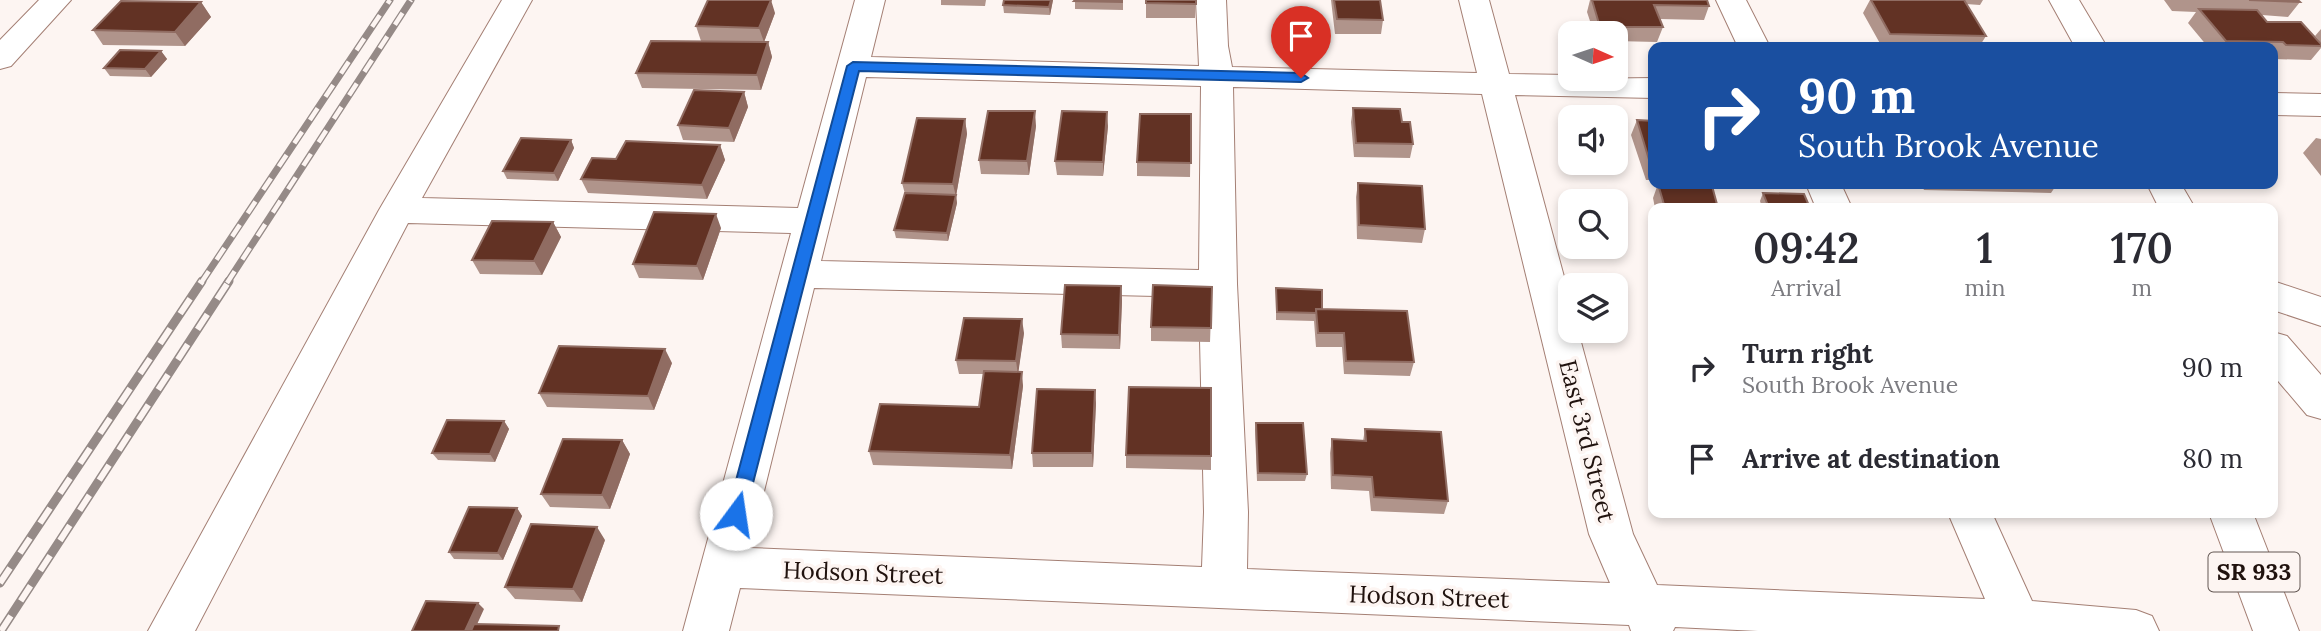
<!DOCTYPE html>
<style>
:root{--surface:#fff;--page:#f7f7f7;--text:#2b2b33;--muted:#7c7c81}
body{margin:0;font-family:Lora,serif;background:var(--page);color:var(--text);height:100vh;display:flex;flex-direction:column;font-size:26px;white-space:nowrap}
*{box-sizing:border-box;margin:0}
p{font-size:23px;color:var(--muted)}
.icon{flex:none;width:38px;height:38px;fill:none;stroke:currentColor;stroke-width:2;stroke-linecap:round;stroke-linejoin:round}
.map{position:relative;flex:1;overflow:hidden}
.side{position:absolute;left:1648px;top:203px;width:630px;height:315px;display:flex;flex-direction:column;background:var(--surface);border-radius:14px;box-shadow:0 4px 10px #0003}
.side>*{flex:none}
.banner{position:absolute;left:1648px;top:42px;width:630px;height:147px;border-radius:14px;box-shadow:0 4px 10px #0003;background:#1a4fa0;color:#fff;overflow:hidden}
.needle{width:46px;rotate:93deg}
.controls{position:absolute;left:1558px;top:21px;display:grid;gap:14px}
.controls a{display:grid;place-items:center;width:70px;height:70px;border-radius:14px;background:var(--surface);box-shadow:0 4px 10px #0003;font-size:35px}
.pin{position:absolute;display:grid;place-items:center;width:60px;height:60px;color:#fff;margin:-72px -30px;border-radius:50% 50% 50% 0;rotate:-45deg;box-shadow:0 0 7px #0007}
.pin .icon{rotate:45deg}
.me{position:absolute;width:77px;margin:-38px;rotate:14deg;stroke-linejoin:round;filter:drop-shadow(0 0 5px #0008)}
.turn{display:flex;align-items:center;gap:24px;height:147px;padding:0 35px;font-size:32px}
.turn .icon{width:91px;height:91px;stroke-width:2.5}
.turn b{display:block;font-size:49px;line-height:60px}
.eta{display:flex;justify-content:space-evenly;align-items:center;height:119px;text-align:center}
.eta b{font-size:42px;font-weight:600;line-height:49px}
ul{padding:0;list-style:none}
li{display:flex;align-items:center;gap:21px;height:91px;padding:0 35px}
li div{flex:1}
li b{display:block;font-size:26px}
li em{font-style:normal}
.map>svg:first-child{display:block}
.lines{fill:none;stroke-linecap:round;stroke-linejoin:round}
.minor-casing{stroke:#a47f74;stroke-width:2}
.major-casing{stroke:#a47f74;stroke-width:2}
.minor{fill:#fff;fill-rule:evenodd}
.major{fill:#fff;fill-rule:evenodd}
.rail-far1-casing{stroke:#958a87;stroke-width:7}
.rail-casing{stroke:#958a87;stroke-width:9}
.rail-far1{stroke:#fdf5f2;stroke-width:4.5;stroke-dasharray:14;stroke-linecap:butt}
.rail{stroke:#fdf5f2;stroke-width:6;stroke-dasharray:18;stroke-linecap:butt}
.wall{fill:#b0948b}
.shaded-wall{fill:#906c62}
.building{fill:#623224;stroke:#906c62;stroke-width:2}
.route{fill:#1a73e8;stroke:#114b97;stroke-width:2}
.labels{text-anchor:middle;stroke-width:7;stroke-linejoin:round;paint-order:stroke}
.shield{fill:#fdf5f2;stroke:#625652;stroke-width:2}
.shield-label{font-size:23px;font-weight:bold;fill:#20120e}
.street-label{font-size:24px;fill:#20120e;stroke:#fdf5f2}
</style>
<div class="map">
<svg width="2321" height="631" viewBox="0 0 2321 631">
<rect width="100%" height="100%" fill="#fdf5f2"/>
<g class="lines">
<defs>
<path id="minor" d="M 39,0 L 71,0 L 11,66 L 0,69 L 0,40 Z
M 502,0 L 532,0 L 422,198 L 798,208 L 855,0 L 885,0 L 871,57 L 1199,66 L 1196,0 L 1226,0 L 1228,46 L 1232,67 L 1477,73 L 1459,0 L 1489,0 L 1509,74 L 1570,75 L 1570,79 L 1654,78 L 1654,98 L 1515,95 L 1570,299 L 1570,331 L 1578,331 L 1633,534 L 1657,585 L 1985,599 L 1948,513 L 1992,513 L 2032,601 L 2136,610 L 2152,616 L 2159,631 L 1758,631 L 1675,627 L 1673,631 L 1631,631 L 1629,625 L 740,588 L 729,631 L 683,631 L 791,233 L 408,223 L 195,631 L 148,631 L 379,210 ZM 866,77 L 1201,86 L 1199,270 L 821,261 ZM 1233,87 L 1482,94 L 1589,534 L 1610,583 L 1247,569 L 1248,512 L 1237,284 ZM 814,288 L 1199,297 L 1204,512 L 1202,567 L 750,548 Z
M 1716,0 L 1746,0 L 1770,47 L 1738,47 Z
M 2273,93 L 2321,94 L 2321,116 L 2273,115 Z
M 1806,184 L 1841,184 L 1852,208 L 1816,208 Z
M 2273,281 L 2321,297 L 2321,326 L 2273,310 Z"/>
<path id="major" d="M 2049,0 L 2079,0 L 2107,47 L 2075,47 Z
M 2147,184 L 2181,184 L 2195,208 L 2159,208 Z
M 2273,332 L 2287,336 L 2321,375 L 2321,419 L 2307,415 L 2273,375 Z
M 2209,513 L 2253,513 L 2299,631 L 2253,631 Z"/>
</defs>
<use href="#minor" class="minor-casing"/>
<use href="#major" class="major-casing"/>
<use href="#minor" class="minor"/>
<use href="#major" class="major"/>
<defs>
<path id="rail-far1" d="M 201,283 L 390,0
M 227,283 L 411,0"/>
<path id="rail" d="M 0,583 L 202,281
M 1,631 L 229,281"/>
</defs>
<use href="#rail-far1" class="rail-far1-casing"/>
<use href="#rail" class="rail-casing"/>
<use href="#rail-far1" class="rail-far1"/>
<use href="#rail" class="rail"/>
</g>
<path class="wall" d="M 941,0 L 986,0 L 985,6 L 941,5 Z
M 1053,0 L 1050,15 L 1004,13 L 1003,5 Z
M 1075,0 L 1123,0 L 1123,10 L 1075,9 Z
M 1146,0 L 1196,0 L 1195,18 L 1146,18 Z
M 1331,0 L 1380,0 L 1383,20 L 1381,34 L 1335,34 Z
M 1590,0 L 1707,0 L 1709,6 L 1704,20 L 1660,19 L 1663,27 L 1657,42 L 1615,41 L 1615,33 L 1594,33 L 1587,12 Z
M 1870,0 L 1983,0 L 1980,5 L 1966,4 L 1986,36 L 1979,47 L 1882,47 L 1863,13 Z
M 2164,0 L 2298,0 L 2300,2 L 2288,17 L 2262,15 L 2267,22 L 2321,44 L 2321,48 L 2311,60 L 2274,59 L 2273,58 L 2273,47 L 2208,47 L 2188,23 L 2196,12 L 2172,11 Z
M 201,2 L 211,17 L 185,46 L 103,45 L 93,30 Z
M 775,13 L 764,42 L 701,41 L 696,26 Z
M 2321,29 L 2321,43 L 2315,36 Z
M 768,42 L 772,57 L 761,90 L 642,88 L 636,73 Z
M 161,51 L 167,59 L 151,77 L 110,76 L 104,68 Z
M 744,92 L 748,107 L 734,142 L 683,140 L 678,125 Z
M 1353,108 L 1402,122 L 1413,144 L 1410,158 L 1354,157 L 1351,122 Z
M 1191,114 L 1190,177 L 1137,176 L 1137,162 Z
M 965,119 L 967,134 L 956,196 L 957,203 L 948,241 L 896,238 L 894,230 L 905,194 L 902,183 Z
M 1637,120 L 1654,121 L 1654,180 L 1646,180 L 1631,135 Z
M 1036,126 L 1029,175 L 981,174 L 979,160 Z
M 1108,126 L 1103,176 L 1057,175 L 1055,161 Z
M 2316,138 L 2321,139 L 2321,176 L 2303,153 Z
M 571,140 L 574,148 L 558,181 L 507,179 L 503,171 Z
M 720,145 L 725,160 L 707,199 L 588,193 L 581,179 L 616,159 Z
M 1358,183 L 1425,229 L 1422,243 L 1357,239 L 1356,197 Z
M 1658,184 L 1718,208 L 1655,208 L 1653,198 Z
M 1921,184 L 2057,184 L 2051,193 L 1924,190 Z
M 1763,193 L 1810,208 L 1762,208 L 1760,201 Z
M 553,222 L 561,237 L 542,275 L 480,274 L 472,260 Z
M 721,228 L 703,280 L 639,278 L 633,264 Z
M 1121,286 L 1122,301 L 1120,349 L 1062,348 L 1061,334 Z
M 1212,287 L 1210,342 L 1151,341 L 1151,327 Z
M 1276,288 L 1322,309 L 1414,362 L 1410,376 L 1344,374 L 1342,347 L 1316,347 L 1314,321 L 1276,320 Z
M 1024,333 L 1018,372 L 1023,386 L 1012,469 L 873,465 L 869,451 L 979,407 L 984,374 L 959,374 L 956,360 Z
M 672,363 L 654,410 L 547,407 L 539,393 Z
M 1096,403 L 1093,467 L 1033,467 L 1032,453 Z
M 504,421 L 509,429 L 495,462 L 438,460 L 432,453 Z
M 1256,423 L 1307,474 L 1305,481 L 1257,481 L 1255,430 Z
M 1365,429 L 1448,501 L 1444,514 L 1371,511 L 1369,491 L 1331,489 L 1330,453 L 1332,439 L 1363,441 Z
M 622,440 L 630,454 L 610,509 L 550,507 L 541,494 Z
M 1126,455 L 1211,456 L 1211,470 L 1126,468 Z
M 517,508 L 522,516 L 503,560 L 454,559 L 449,552 Z
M 605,540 L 582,602 L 515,599 L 505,587 Z"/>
<path class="shaded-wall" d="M 771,0 L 775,13 L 764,42 L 759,28 Z
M 1051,0 L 1053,0 L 1050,15 L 1049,7 Z
M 201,2 L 211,17 L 185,46 L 175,32 Z
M 768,42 L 772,57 L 761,90 L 757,75 Z
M 161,51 L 167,59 L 151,77 L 145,69 Z
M 744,92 L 748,107 L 734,142 L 729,128 Z
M 1035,111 L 1036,126 L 1029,175 L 1027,161 Z
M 1107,112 L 1108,126 L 1103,176 L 1103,162 Z
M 965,119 L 967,134 L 956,196 L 957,203 L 948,241 L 947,233 L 956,197 L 953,184 Z
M 571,140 L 574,148 L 558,181 L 554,173 Z
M 720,145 L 725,160 L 707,199 L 702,185 Z
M 716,214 L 721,228 L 703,280 L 697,266 Z
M 553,222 L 561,237 L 542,275 L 534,261 Z
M 1121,286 L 1122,301 L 1120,349 L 1119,335 Z
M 1022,319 L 1024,333 L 1018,375 L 1016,361 Z
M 665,349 L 672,363 L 654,410 L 648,396 Z
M 1022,372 L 1023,386 L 1012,469 L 1010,455 Z
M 1095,390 L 1096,403 L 1093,467 L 1092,453 Z
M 504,421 L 509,429 L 495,462 L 490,454 Z
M 622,440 L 630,454 L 610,509 L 602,495 Z
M 517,508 L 522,516 L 503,560 L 498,553 Z
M 597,527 L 605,540 L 582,602 L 573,589 Z
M 478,603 L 484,609 L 474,631 L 465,631 Z"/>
<path class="building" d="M 708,0 L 771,0 L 759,28 L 696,26 Z
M 1004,0 L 1051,0 L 1049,7 L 1003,5 Z
M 1075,0 L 1122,0 L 1122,2 L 1074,1 Z
M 1146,0 L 1196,0 L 1196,4 L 1146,3 Z
M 1334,0 L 1380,0 L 1383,20 L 1337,19 Z
M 1592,0 L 1707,0 L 1709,6 L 1654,5 L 1663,27 L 1600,27 Z
M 1871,0 L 1964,0 L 1986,36 L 1890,34 Z
M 2249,0 L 2298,0 L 2300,2 Z
M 121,1 L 201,2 L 175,32 L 93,30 Z
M 2199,9 L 2257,10 L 2267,22 L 2301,22 L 2321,44 L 2321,46 L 2286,45 L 2283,42 L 2226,41 Z
M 651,41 L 768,42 L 757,75 L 636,73 Z
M 120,50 L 161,51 L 145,69 L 104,68 Z
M 694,90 L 744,92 L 729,128 L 678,125 Z
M 1353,108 L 1400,109 L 1402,122 L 1410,122 L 1413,144 L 1356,143 Z
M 988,111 L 1035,111 L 1027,161 L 979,160 Z
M 1062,111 L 1107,112 L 1103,162 L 1055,161 Z
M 1140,114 L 1191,114 L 1191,163 L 1137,162 Z
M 917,118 L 965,119 L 953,184 L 902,183 Z
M 1637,120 L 1654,121 L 1654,166 L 1651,166 Z
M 521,138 L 571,140 L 554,173 L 503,171 Z
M 626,141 L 720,145 L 702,185 L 581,179 L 592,158 L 616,159 Z
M 1358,183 L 1422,186 L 1425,229 L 1359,225 Z
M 1658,184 L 1712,186 L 1718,208 L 1665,208 Z
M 905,193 L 956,195 L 947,233 L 894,230 Z
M 1763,193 L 1804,194 L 1810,208 L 1769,208 Z
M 654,212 L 716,214 L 697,266 L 633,264 Z
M 492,221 L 553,222 L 534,261 L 472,260 Z
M 1065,285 L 1121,286 L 1119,335 L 1061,334 Z
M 1153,285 L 1212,287 L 1211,328 L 1151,327 Z
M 1276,288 L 1322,290 L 1322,309 L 1316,309 L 1316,313 L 1277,312 Z
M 1316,309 L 1407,311 L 1414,362 L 1346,361 L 1344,333 L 1318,333 Z
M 964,318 L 1022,319 L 1016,361 L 956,360 Z
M 559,346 L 665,349 L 648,396 L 539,393 Z
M 984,371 L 1022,372 L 1010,455 L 869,451 L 880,404 L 979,407 Z
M 1129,387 L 1211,388 L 1211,456 L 1126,455 Z
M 1037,389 L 1095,390 L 1092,453 L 1032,453 Z
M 447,420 L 504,421 L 490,454 L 432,453 Z
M 1256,423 L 1303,423 L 1307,474 L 1258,473 Z
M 1365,429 L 1441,432 L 1448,501 L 1374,497 L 1372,477 L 1333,475 L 1332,439 L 1366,441 Z
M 563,439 L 622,440 L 602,495 L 541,494 Z
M 469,507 L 517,508 L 498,553 L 449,552 Z
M 531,524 L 597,527 L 573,589 L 505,587 Z
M 426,601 L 478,603 L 465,631 L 412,631 Z
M 474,624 L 559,626 L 558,631 L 471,631 Z"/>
<path class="route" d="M 853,62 L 1301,73 L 1308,78 L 1301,82 L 859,71 L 745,514 L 742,519 L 736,522 L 729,519 L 727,514 L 847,66 Z"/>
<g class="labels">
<rect class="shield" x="2208.5" y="552.5" width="91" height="39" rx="5"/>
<g class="shield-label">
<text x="2254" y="580">SR 933</text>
</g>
<g class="street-label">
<text transform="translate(1587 441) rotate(76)" y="8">East 3rd Street</text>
<text transform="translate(863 573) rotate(2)" y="8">Hodson Street</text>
<text transform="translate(1429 597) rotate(2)" y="8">Hodson Street</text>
</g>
</g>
</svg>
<div class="controls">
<a><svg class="needle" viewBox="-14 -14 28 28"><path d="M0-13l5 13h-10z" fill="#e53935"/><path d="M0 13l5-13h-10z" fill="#7c7c81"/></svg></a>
<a><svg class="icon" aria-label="sound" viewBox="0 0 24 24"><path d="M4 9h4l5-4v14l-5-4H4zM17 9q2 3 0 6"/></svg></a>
<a><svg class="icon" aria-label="search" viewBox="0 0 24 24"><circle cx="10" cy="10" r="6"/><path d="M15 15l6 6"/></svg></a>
<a><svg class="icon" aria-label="layers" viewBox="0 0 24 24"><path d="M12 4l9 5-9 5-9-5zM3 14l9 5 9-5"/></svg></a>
</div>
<div class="pin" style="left:1301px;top:78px;background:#d93025"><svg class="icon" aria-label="arrive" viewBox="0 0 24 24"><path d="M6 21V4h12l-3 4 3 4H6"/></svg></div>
<svg class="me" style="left:736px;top:514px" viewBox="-20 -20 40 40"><circle r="19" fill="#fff"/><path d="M0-13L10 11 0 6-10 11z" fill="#1a73e8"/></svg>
<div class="banner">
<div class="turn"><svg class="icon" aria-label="right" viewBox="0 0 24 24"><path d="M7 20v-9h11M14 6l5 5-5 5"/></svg><div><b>90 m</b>South Brook Avenue</div></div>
</div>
<section class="side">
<div class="eta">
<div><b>09:42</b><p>Arrival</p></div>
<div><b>1</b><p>min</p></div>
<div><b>170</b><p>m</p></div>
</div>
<ul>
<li><svg class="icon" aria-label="right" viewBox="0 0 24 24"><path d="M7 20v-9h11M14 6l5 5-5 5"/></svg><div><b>Turn right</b><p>South Brook Avenue</p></div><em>90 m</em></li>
<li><svg class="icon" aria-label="arrive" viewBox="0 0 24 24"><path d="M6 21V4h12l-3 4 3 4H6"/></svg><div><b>Arrive at destination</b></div><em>80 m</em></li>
</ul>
</section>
</div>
